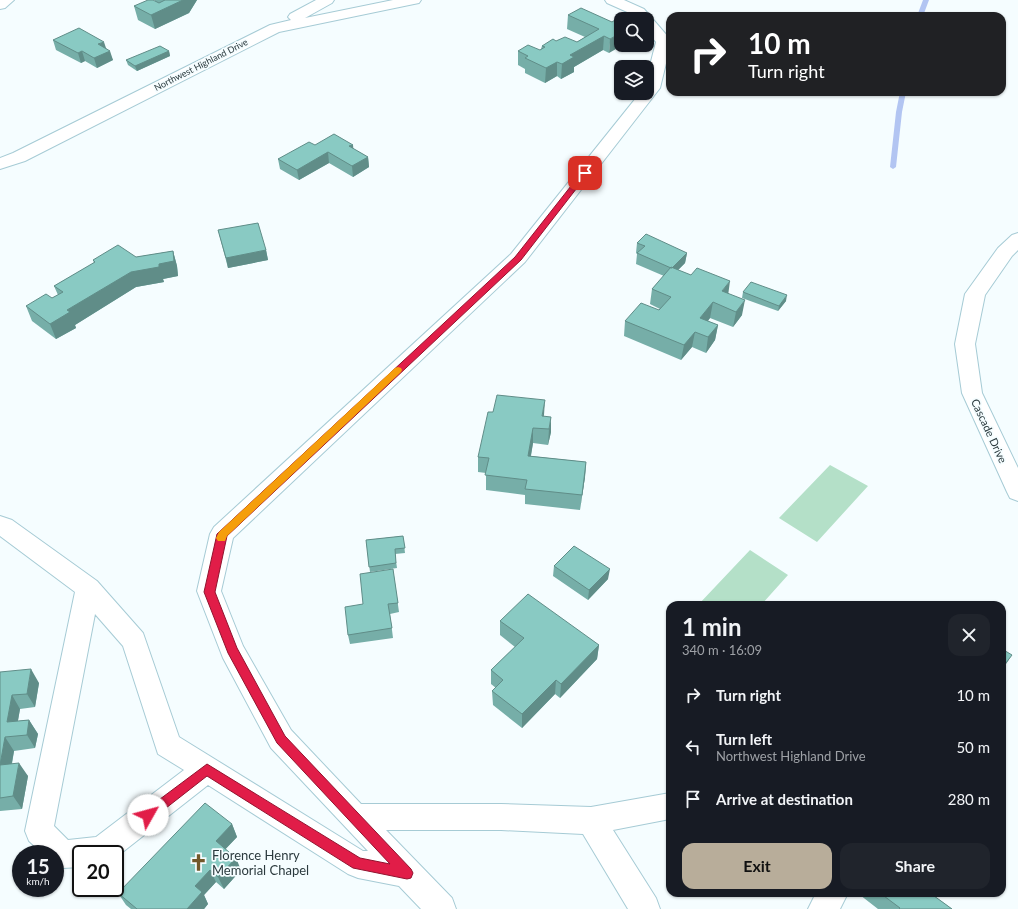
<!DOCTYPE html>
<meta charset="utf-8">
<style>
:root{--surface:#171b24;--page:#20242c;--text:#f1f3f6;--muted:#9ea1a6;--accent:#b8ad9a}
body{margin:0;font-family:Lato,sans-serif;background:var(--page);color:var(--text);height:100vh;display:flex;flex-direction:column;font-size:15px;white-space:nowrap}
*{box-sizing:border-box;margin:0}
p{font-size:13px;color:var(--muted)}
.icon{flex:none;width:22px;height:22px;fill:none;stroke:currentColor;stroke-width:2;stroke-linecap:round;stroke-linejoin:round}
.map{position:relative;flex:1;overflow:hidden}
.side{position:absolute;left:666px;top:601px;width:340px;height:296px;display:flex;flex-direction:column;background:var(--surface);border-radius:12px;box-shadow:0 1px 3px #0004}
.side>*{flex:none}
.guide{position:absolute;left:666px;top:12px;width:340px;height:84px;border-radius:12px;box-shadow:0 1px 3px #0004;background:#202124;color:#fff;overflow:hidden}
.controls{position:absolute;left:614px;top:12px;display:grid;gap:8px}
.controls a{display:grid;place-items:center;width:40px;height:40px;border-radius:8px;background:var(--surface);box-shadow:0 1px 3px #0004;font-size:20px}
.speed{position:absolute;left:12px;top:845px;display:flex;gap:8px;font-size:20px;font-weight:700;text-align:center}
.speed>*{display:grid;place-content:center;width:52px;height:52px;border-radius:50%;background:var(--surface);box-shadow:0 1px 3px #0004;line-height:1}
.speed small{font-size:10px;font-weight:400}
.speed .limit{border:2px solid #111;border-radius:6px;background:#fff;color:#111}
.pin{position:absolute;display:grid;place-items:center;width:34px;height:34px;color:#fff;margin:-17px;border-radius:8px;box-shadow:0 2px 6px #0006}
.me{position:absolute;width:44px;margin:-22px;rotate:52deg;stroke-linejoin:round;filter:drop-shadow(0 0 3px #0008)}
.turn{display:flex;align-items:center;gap:14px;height:84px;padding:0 16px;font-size:18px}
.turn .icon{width:52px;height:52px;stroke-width:2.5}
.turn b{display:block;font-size:28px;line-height:34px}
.round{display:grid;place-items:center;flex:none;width:42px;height:42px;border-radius:12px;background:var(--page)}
.summary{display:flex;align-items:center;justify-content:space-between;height:68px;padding:0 16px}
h1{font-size:24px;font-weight:700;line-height:30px}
.primary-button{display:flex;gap:8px;margin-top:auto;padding:8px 16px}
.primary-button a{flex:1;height:46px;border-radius:12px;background:var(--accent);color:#111;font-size:16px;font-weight:700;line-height:46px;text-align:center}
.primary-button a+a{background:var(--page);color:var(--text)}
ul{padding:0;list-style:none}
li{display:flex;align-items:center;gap:12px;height:52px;padding:0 16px}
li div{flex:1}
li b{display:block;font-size:15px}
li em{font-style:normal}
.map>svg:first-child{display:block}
.green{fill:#b4e0c8}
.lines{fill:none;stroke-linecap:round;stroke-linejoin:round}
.stream{fill:#b2c5f2;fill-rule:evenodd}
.minor-casing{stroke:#a6cbd5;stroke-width:2}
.minor{fill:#fff;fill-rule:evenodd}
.wall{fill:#76aea8}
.shaded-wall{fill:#608d88}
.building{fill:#89cac3;stroke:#608d88}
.route{fill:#e11d48;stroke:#92132f}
.slow{fill:#f59e0b}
.labels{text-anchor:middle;stroke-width:3.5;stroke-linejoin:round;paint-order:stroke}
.far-street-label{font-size:9px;fill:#2b3a3e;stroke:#f5fdff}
.street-label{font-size:11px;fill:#2b3a3e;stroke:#f5fdff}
.near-poi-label{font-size:13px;fill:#2b3a3e;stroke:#f5fdff;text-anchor:start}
</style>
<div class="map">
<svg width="1018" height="909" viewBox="0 0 1018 909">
<rect width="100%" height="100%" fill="#f5fdff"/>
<path class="green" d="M 830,465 L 868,486 L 817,542 L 779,518 Z
M 750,550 L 788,575 L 761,605 L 698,605 Z"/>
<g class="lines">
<path class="stream" d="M 923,0 L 929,0 L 923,16 L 917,16 Z
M 900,92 L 906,92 L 902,112 L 896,167 L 893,169 L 890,167 L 896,112 Z"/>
<defs>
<path id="minor" d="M 0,0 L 14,0 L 5,8 L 0,9 Z
M 316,0 L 334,0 L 332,3 L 305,18 L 393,0 L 421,0 L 419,3 L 414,4 L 279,32 L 25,161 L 0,169 L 0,158 L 13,153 L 270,25 L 291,20 L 288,17 L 290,14 Z
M 605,0 L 624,0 L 644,9 L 670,39 L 670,47 L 660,88 L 525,262 L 233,538 L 221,591 L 243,646 L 291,730 L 361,804 L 501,804 L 591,807 L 670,793 L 670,819 L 613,830 L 656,898 L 660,909 L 628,909 L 583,834 L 501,830 L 386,830 L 452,898 L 456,909 L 421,909 L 399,886 L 358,878 L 348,874 L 208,785 L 115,858 L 115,854 L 81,854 L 81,867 L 63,868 L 55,865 L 55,854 L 43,854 L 29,841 L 25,831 L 75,592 L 0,536 L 0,516 L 12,520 L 97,581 L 143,633 L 179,737 L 363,851 L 368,851 L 271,748 L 223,658 L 197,591 L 210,534 L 214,527 L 511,254 L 640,93 L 647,93 L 647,77 L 656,42 L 647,31 L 647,19 L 637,19 L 634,15 L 607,3 ZM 95,614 L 123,646 L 158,754 L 184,770 L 96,837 L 68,840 L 54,826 Z
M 1018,233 L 1018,250 L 1012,256 L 985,295 L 975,344 L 982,393 L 1018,468 L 1018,501 L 1010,498 L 1007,492 L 962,393 L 955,344 L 965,294 L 998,248 L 1012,235 Z
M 816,893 L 848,893 L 840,909 L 808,909 Z"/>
</defs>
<use href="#minor" class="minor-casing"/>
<use href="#minor" class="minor"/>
</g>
<path class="wall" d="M 155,0 L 197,0 L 189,13 L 155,29 L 138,20 L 134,6 L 155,1 Z
M 568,15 L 612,22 L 609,53 L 603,50 L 574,67 L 574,72 L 561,79 L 557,76 L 545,83 L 525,73 L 525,69 L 518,65 L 518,51 L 540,50 L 541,49 L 542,46 L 556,41 L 577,42 L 585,37 L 567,29 Z
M 53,40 L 106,48 L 113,60 L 97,68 L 85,61 L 81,63 L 56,50 Z
M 169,51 L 170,56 L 137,71 L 128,65 L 126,60 Z
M 315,145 L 353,145 L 353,149 L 368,157 L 369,167 L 353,177 L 329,163 L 299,180 L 280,169 L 278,159 Z
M 218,230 L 266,250 L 268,260 L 228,268 Z
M 637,243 L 687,253 L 685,263 L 678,270 L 728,293 L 742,315 L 733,327 L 710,318 L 708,321 L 718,325 L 715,340 L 706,353 L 692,347 L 681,360 L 624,336 L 625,321 L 659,310 L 660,309 L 650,304 L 652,289 L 664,276 L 636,264 L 637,254 L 636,253 Z
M 173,251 L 177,266 L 178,276 L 163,279 L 164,282 L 136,287 L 75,325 L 76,328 L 56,339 L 32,321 L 26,306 L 52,298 L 58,295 L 54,286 L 94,263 L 93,260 L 136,257 Z
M 743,292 L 786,301 L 778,311 L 742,298 Z
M 544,416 L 551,432 L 548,445 L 533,443 L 531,456 L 586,462 L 585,477 L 580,510 L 525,504 L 525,495 L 486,490 L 486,473 L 478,472 L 478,457 Z
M 403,536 L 405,553 L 395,554 L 397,568 L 370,572 L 366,540 Z
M 554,566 L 608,579 L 588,600 L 553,576 Z
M 393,569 L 399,612 L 390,614 L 393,638 L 350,644 L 348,635 L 363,604 Z
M 500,621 L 599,645 L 597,659 L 560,698 L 555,694 L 522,728 L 493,705 L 492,691 L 496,688 L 491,684 L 491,670 L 515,647 L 500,635 Z
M 0,672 L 39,683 L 35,707 L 20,709 L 18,721 L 29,720 L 38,734 L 35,748 L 14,751 L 12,764 L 28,776 L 22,809 L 0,811 Z
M 232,824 L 237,837 L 225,849 L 241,870 L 224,889 L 216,882 L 204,895 L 208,904 L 204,909 L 131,909 L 126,905 L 118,893 Z
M 861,893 L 930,893 L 952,909 L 878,909 L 860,895 Z"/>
<path class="shaded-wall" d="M 183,0 L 197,0 L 189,13 L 155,29 L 151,15 Z
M 621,33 L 621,45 L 623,45 L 609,53 L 610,39 Z
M 604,36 L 603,50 L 574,67 L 574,72 L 561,79 L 562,64 L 570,55 Z
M 104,42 L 107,51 L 98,44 Z
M 82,51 L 85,61 L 81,63 L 78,53 Z
M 110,51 L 113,60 L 97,68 L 94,58 Z
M 169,51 L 170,56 L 137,71 L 135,66 Z
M 557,62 L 557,76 L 545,83 L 546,68 Z
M 353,145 L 354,155 L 349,146 Z
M 328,152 L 329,163 L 299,180 L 297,170 Z
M 368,157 L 369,167 L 353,177 L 352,166 Z
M 266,250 L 268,260 L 228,268 L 226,258 Z
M 173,251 L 177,266 L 178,276 L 163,279 L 164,282 L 136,287 L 75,325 L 76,328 L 56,339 L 50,324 L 67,310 L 131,272 L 159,264 Z
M 687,253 L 685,263 L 670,278 L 671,268 Z
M 730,281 L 728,296 L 722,291 Z
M 787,295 L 786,301 L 778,311 L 779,306 Z
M 745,300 L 742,315 L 733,327 L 736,312 Z
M 713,302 L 710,318 L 698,333 L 700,318 Z
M 718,325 L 715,340 L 706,353 L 708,337 Z
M 695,332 L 692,347 L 681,360 L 684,345 Z
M 545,400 L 544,415 L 542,429 L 542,416 Z
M 551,417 L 551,432 L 548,445 L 549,429 Z
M 533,428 L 533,443 L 528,471 L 528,456 Z
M 586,462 L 585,477 L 580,510 L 582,495 Z
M 610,569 L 608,579 L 588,600 L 589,590 Z
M 599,645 L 597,659 L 560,698 L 561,684 Z
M 1012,655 L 1002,670 L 1002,668 Z
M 31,669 L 39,683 L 35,707 L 27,694 Z
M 556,680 L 555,694 L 522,728 L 522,714 Z
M 12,695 L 20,709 L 15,736 L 7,722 Z
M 29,720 L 38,734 L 35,748 L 27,735 Z
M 5,737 L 14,751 L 9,778 L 0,765 Z
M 19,763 L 28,776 L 22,809 L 13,796 Z
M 232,824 L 237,837 L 221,854 L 216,841 Z
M 236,858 L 241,870 L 224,889 L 218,877 Z
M 210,870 L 216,882 L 204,895 L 208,904 L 204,909 L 187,909 L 195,886 Z"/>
<path class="building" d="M 148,0 L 153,0 L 159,3 L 165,0 L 183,0 L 151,15 L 134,6 Z
M 581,8 L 612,22 L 615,20 L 621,22 L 621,33 L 610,39 L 604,36 L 570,55 L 574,57 L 562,64 L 557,62 L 546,68 L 525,58 L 528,56 L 518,51 L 528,45 L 540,50 L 545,47 L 542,46 L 553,39 L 556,41 L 565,37 L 577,42 L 599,29 L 568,15 Z
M 79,28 L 104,42 L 98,44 L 110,51 L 94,58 L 82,51 L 78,53 L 53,40 Z
M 160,46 L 169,51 L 135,66 L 126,60 Z
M 334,134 L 353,145 L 349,146 L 368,157 L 352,166 L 328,152 L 297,170 L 278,159 L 309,142 L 315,145 Z
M 258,223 L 266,250 L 226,258 L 218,230 Z
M 646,234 L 687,253 L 672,268 L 671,268 L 637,253 L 645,246 L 637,243 Z
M 118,245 L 136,257 L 173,251 L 174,261 L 159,264 L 159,267 L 131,272 L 67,310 L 70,312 L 50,324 L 26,306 L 46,294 L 52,298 L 63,292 L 54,286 L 95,262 L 93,260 Z
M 671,267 L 691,275 L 697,268 L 730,281 L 722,291 L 745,300 L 736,312 L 713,302 L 700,318 L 718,325 L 708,337 L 695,332 L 684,345 L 625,321 L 641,303 L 659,310 L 671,297 L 652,289 Z
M 751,282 L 787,295 L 779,306 L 743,292 Z
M 497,395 L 545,400 L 542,416 L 551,417 L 549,429 L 533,428 L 528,456 L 586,462 L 582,495 L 525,489 L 527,480 L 485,475 L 489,458 L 478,457 L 488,412 L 493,412 Z
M 403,536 L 405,548 L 395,549 L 396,563 L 369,567 L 366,540 Z
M 574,546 L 610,569 L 589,590 L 554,566 Z
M 393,569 L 398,603 L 388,604 L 392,628 L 348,635 L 345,607 L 363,604 L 360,574 Z
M 528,594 L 599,645 L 561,684 L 556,680 L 522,714 L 492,691 L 503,680 L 491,670 L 524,638 L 500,621 Z
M 1002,649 L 1012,655 L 1002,668 Z
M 31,669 L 27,694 L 12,695 L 7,722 L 29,720 L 27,735 L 5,737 L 0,765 L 19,763 L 13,796 L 0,798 L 0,672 Z
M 205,803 L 232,824 L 216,841 L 236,858 L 218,877 L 210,870 L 195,886 L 202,892 L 187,909 L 137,909 L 118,893 Z
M 880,893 L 930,893 L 952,909 L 899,909 L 900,908 Z"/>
<path class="route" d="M 585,171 L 588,173 L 587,175 L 521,260 L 227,536 L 215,592 L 237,648 L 285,736 L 411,869 L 413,873 L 411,878 L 407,879 L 353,868 L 207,776 L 152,819 L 148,820 L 144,819 L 142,815 L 144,811 L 207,764 L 360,858 L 390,864 L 277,743 L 228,653 L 204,592 L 217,534 L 515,257 L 582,172 Z"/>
<path class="slow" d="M 398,367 L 401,368 L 402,370 L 401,372 L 227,536 L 225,541 L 218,541 L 216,538 L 219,532 L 395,368 Z"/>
<defs>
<symbol id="church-bare" viewBox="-9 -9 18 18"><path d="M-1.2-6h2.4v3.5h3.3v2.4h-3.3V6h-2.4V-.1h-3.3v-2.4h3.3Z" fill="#72582a" stroke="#f5fdff" stroke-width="2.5" paint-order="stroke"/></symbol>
</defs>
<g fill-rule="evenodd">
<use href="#church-bare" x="186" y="850" width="25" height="25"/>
</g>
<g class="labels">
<g class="far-street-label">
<text transform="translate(201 65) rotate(-27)" y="3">Northwest Highland Drive</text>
</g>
<g class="street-label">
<text transform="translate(989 431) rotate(65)" y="4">Cascade Drive</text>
</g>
<g class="near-poi-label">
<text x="212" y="860">Florence Henry<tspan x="212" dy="15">Memorial Chapel</tspan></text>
</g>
</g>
</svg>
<div class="controls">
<a><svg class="icon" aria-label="search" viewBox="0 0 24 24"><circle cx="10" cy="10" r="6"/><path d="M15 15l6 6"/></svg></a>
<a><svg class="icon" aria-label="layers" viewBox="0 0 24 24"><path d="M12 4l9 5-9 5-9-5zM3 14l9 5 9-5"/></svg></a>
</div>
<div class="speed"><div>15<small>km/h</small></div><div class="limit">20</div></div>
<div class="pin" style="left:585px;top:173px;background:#d93025"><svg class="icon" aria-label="arrive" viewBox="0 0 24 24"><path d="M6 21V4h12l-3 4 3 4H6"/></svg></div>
<svg class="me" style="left:148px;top:815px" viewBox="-20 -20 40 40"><circle r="19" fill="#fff"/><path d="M0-13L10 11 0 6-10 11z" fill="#e11d48"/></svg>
<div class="guide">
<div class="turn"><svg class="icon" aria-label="right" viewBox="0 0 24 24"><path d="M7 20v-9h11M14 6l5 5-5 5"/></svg><div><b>10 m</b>Turn right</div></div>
</div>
<section class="side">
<div class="summary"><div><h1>1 min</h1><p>340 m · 16:09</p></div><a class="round"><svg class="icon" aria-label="close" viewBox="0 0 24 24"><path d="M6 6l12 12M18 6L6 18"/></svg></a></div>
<ul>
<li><svg class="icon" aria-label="right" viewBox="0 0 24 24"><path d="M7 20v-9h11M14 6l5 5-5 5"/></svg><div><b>Turn right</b></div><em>10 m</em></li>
<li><svg class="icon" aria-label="left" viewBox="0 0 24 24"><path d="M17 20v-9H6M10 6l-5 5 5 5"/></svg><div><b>Turn left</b><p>Northwest Highland Drive</p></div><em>50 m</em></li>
<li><svg class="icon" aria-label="arrive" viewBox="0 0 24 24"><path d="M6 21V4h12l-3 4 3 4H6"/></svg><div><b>Arrive at destination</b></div><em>280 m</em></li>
</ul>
<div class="primary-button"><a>Exit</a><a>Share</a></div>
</section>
</div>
